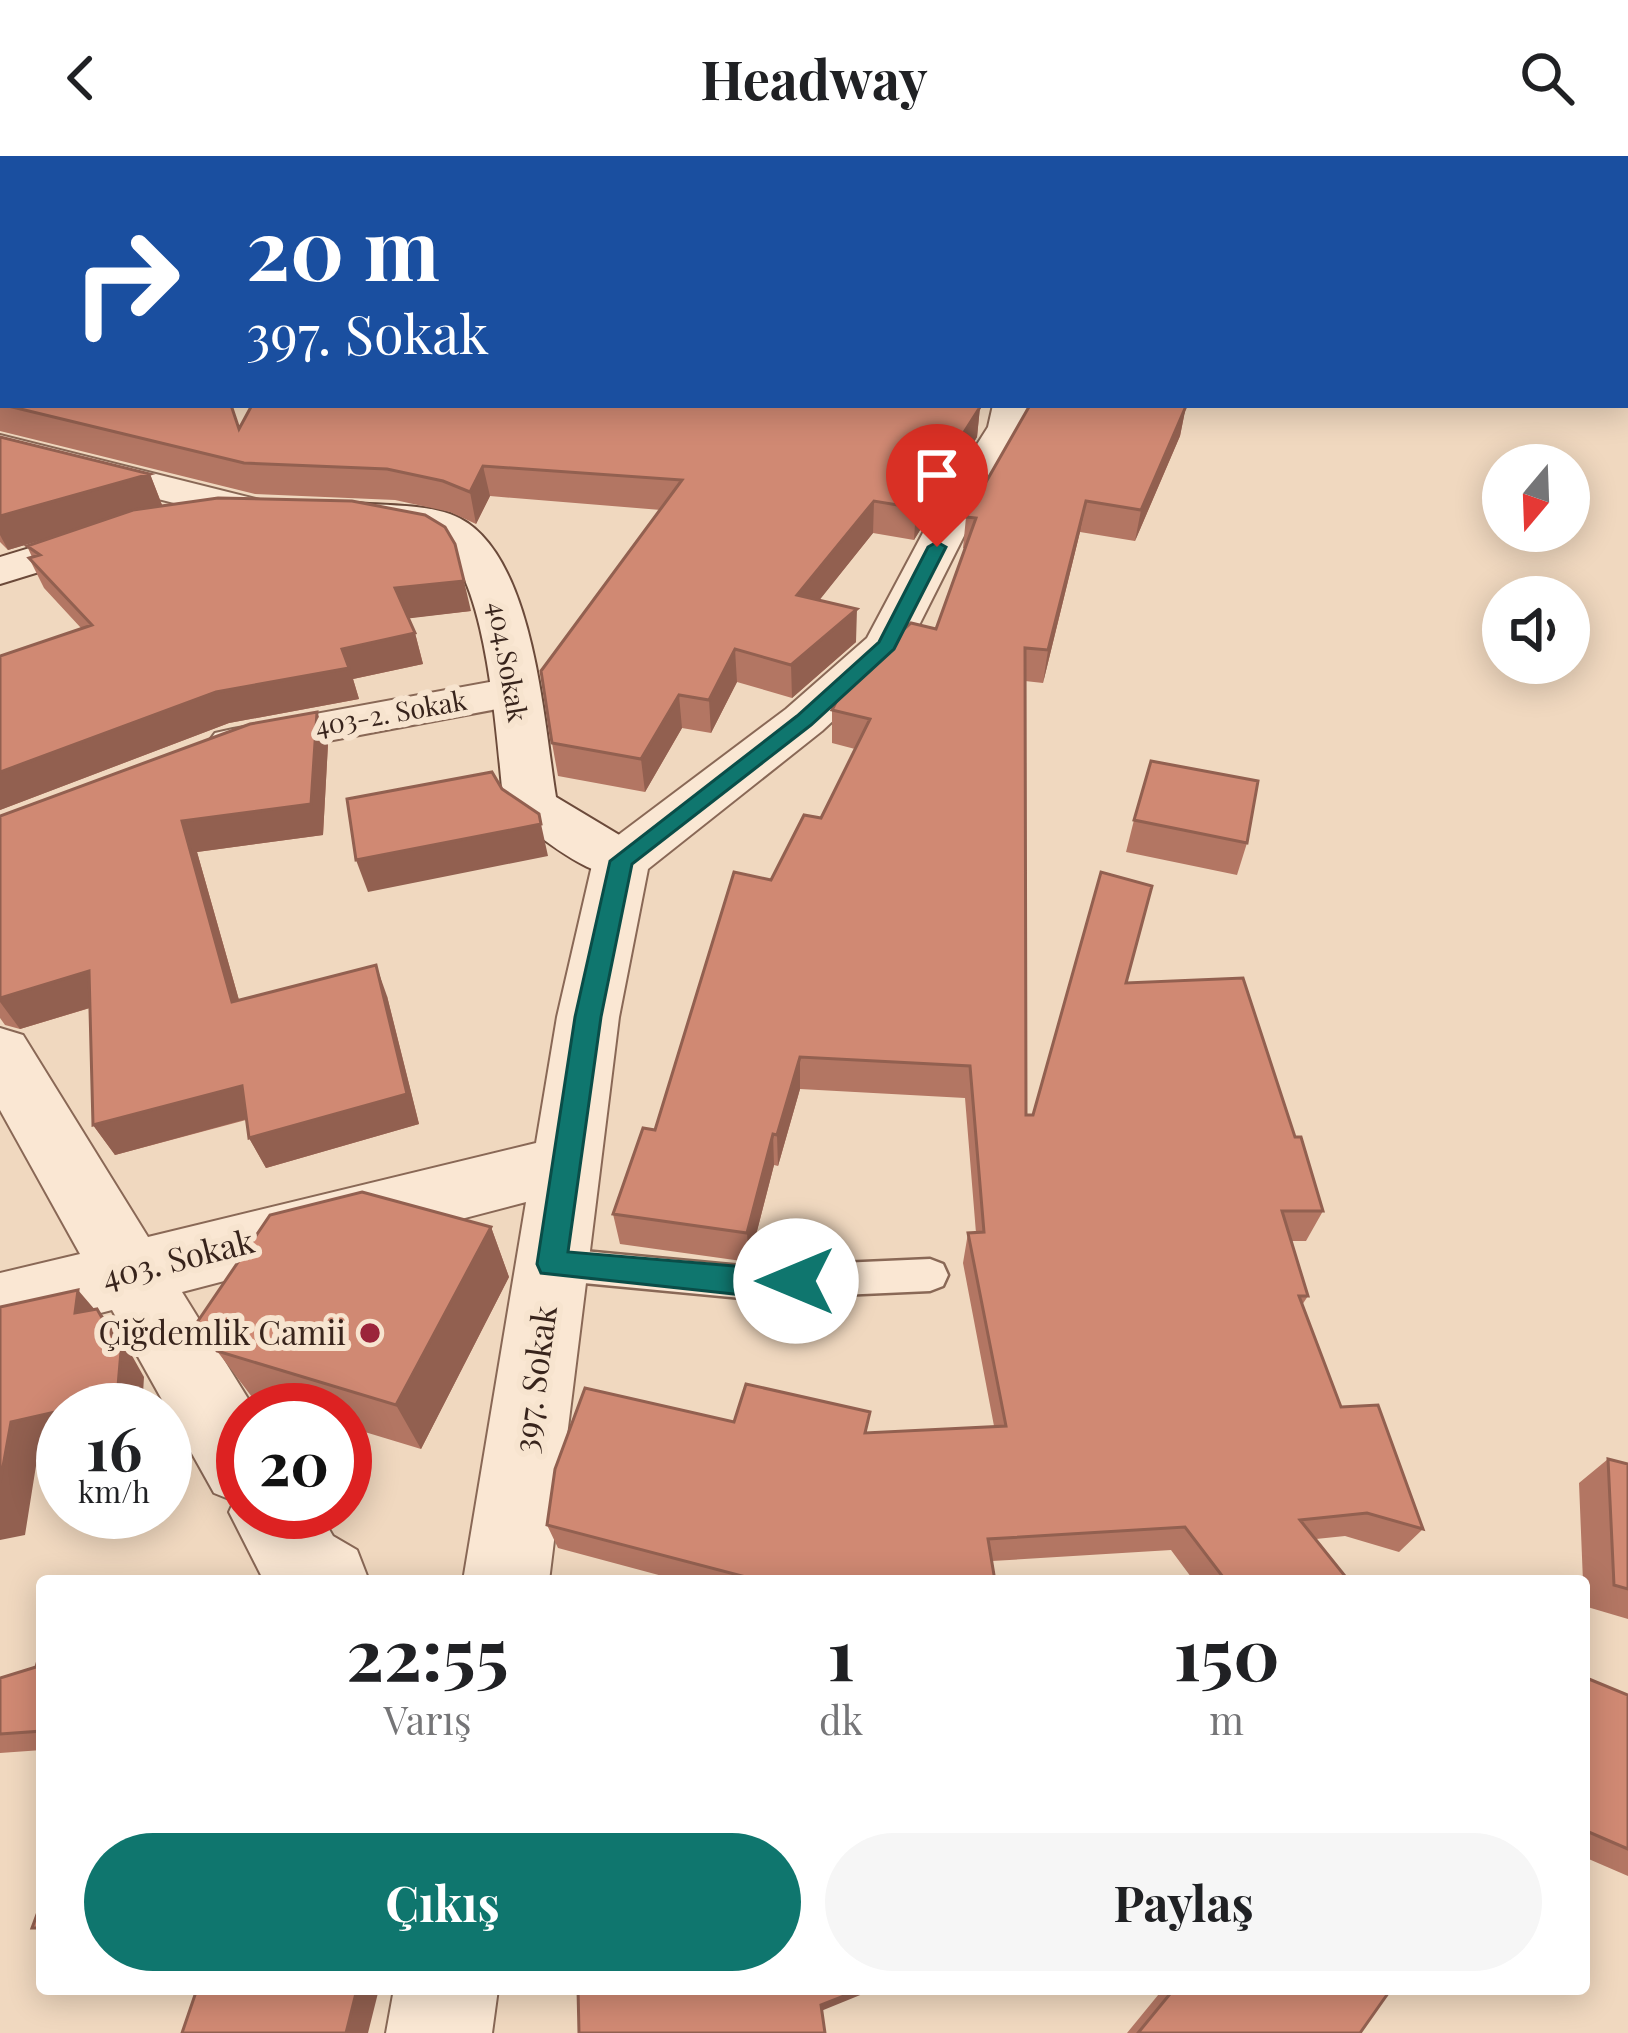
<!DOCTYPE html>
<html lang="tr">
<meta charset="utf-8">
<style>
:root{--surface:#fff;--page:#f6f6f6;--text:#202124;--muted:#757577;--accent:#0f766e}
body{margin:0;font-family:"Playfair Display",serif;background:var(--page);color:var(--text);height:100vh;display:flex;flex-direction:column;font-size:45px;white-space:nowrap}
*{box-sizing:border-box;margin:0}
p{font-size:39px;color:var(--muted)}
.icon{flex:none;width:66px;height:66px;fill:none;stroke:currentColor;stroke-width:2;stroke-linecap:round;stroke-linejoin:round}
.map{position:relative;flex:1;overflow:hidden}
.panel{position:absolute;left:36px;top:1419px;width:1554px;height:420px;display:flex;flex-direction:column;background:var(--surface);border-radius:12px;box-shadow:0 6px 30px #0003}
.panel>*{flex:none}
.banner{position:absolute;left:0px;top:0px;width:1629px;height:252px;box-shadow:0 6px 30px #0003;background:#1a4fa0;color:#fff;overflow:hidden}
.needle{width:78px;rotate:199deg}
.controls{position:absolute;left:1482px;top:288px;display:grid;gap:24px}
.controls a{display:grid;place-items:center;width:108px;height:108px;border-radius:50%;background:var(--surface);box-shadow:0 6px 30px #0003;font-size:60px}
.speed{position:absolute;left:36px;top:1227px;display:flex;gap:24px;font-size:60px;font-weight:700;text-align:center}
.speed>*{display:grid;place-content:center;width:156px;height:156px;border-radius:50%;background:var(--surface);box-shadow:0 6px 30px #0003;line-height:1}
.speed small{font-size:30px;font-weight:400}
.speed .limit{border:18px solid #d22;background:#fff;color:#111}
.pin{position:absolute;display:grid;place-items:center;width:102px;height:102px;color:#fff;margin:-123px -51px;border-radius:50% 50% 50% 0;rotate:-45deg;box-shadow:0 0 12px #0007}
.pin .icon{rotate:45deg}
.me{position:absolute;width:132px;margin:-66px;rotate:270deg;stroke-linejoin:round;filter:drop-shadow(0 0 9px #0008)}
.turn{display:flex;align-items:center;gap:42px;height:252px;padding:0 48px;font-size:54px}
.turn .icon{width:156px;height:156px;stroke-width:2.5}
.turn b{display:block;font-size:84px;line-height:102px}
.eta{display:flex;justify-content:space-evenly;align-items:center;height:204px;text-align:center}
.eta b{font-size:72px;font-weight:700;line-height:84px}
.action{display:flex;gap:24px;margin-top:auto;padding:24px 48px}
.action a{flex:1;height:138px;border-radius:72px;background:var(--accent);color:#fff;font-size:48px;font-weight:700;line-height:138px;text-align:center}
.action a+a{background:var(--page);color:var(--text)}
header{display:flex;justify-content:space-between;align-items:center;height:156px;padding:0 48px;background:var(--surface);font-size:54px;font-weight:700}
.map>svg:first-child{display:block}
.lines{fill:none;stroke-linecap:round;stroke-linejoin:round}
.lane-casing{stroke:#896856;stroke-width:5}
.street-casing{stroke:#896856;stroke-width:4}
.secondary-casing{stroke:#6b4a3a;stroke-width:4}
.lane{fill:#fae7d3;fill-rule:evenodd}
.street{fill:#fae7d3;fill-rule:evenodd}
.secondary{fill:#fae7d3;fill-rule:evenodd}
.wall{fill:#b37663}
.shaded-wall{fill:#926050}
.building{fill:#d08973;stroke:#926050;stroke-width:3}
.route{fill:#0f766e;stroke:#0a4d48;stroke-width:3}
.poi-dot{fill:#9b243a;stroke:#f7e4cf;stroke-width:4.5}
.labels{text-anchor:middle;stroke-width:12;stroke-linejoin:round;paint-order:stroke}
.far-street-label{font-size:27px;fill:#38241c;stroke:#f7e4cf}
.street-label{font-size:33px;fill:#38241c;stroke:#f7e4cf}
.poi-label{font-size:33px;fill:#38241c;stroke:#f7e4cf;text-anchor:end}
</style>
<header><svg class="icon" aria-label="back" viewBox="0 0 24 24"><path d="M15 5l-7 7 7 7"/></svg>Headway<svg class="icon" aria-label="search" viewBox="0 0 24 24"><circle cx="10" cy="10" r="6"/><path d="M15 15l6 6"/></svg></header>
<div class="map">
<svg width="1628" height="1877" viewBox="0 0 1628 1877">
<rect width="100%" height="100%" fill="#f0d8bf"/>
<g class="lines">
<defs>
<path id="lane" d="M 552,1092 L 752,1111 L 930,1103 L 943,1108 L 948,1119 L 943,1130 L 930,1135 L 752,1143 L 552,1124 L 539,1119 L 534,1108 L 539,1097 Z"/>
<path id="street" d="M 993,249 L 1031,249 L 1026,271 L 975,358 L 904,499 L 822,575 L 648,713 L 619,861 L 549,1425 L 463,1425 L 526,1046 L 182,1136 L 255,1254 L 243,1254 L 243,1356 L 319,1356 L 333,1380 L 357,1394 L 369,1425 L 264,1425 L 229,1356 L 234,1345 L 214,1337 L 112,1154 L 0,1183 L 0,1117 L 80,1098 L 0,954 L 0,872 L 23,879 L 148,1081 L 536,987 L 557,861 L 593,705 L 601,692 L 786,553 L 867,482 L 933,358 L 988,271 Z
M 0,279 L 264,345 L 270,354 L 264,363 L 249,366 L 0,303 Z
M 512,522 L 529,527 L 537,537 L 529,547 L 233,603 L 215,599 L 207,588 L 215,577 L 233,573 Z
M 394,1833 L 498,1833 L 492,1877 L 386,1877 Z"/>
<path id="secondary" d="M 358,347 C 387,350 422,348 450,358 C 534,388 543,563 556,641 L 641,692 L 649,705 L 641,718 C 595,731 549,685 512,661 L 504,649 C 496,588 489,401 427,379 C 402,370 370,374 343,368 L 337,359 L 343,350 Z
M 115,366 L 130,370 L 136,379 L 130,388 L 0,428 L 0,401 Z"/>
</defs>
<use href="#lane" class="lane-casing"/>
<use href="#street" class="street-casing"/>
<use href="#secondary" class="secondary-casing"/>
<use href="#lane" class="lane"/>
<use href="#street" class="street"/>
<use href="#secondary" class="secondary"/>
</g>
<path class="wall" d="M 0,0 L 1253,0 L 1251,3 L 3,3 L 239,272 L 980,251 L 977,281 L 914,384 L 873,377 L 819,444 L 856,486 L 792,542 L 737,526 L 711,577 L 682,572 L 645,636 L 558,620 L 552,587 L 661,354 L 490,340 L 476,368 L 450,356 L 395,344 L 255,338 L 0,275 Z
M 1186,250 L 1180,280 L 1135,385 L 1080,376 L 1043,527 L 1025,525 L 1026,959 L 1033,959 L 1126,827 L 1295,981 L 1323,1055 L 1306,1085 L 1291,1085 L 1308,1140 L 1302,1149 L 1341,1251 L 1423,1373 L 1399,1396 L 1345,1380 L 1316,1383 L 1349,1425 L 1194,1425 L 1171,1394 L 992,1405 L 995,1425 L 681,1425 L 558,1392 L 547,1369 L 734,1266 L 868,1277 L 994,1270 L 963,1107 L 968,1077 L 976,1077 L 965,942 L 800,933 L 778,1010 L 774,1009 L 749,1106 L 620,1088 L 613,1058 L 655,974 L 771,724 L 821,662 L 855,593 L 832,587 L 832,554 L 936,473 L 965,393 L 963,392 L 966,361 Z
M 0,281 L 150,318 L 162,349 L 154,351 L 471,455 L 408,462 L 415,477 L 423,508 L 353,523 L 359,543 L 229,567 L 0,654 L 0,500 L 81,472 L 44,432 L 29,402 L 32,401 L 27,390 L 67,376 L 8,394 L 0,386 Z
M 317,556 L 328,588 L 323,679 L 197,696 L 239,844 L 387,840 L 419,968 L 266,1012 L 249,982 L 246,964 L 115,999 L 93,969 L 90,852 L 20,873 L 5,869 L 0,862 L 0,660 Z
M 1134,664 L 1247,687 L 1237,719 L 1126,696 Z
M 491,1071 L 509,1121 L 421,1293 L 345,1270 L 345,1254 L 294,1254 L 252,1241 L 217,1195 Z
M 1608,1303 L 1628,1308 L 1628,1463 L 1584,1450 L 1579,1327 Z
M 42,1491 L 42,1594 L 0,1597 L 0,1522 L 36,1511 Z
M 1584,1521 L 1628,1539 L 1628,1720 L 1584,1701 Z
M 1163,1833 L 1391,1833 L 1360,1877 L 1127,1877 Z"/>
<path class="shaded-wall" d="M 1186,250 L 1180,280 L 1135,385 L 1141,354 Z
M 980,251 L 977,281 L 914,384 L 916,352 Z
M 483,310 L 490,340 L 476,368 L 470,336 Z
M 150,318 L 162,349 L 8,394 L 0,379 L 0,360 Z
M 874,345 L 873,377 L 798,471 L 797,439 Z
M 1086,345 L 1080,376 L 1043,527 L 1048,494 Z
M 464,425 L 471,455 L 404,463 L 395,432 Z
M 857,453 L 856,486 L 792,542 L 791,509 Z
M 415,477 L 423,508 L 353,523 L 359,543 L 229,567 L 0,654 L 0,616 L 216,536 L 342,493 Z
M 735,493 L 737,526 L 711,577 L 709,544 Z
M 679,539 L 682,572 L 645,636 L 641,603 Z
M 317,556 L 328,588 L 323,679 L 197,696 L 248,876 L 232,846 L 182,665 Z
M 541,668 L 548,700 L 368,736 L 356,704 Z
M 376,809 L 387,840 L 419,968 L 266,1012 L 249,982 Z
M 89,815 L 109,846 L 20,873 L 0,846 L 0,842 Z
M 800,901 L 800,933 L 778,1010 L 777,979 Z
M 242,930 L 258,960 L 115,999 L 93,969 Z
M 773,978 L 774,1009 L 749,1106 L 747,1077 Z
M 491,1071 L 509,1121 L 421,1293 L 396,1249 Z
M 78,1134 L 102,1162 L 75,1157 Z
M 97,1153 L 121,1180 L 144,1221 L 142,1254 L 64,1254 Z
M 63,1254 L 63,1286 L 39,1291 L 25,1379 L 0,1384 L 0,1327 L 11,1266 Z
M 357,1833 L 379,1833 L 368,1877 L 346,1877 Z
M 862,1833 L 875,1833 L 821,1855 L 821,1849 Z"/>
<path class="building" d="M 0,0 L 1243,0 L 1241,3 L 3,3 L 3,249 L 0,248 Z
M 4,249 L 231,249 L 239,273 L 252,249 L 968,249 L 980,251 L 916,352 L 874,345 L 797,439 L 857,453 L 791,509 L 735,493 L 709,544 L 679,539 L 641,603 L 552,587 L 541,515 L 682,324 L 483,310 L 470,336 L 443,325 L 387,313 L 244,307 Z
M 1030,249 L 1186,250 L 1141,354 L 1086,345 L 1048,494 L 1025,492 L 1026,959 L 1033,959 L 1101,716 L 1152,730 L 1126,827 L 1243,822 L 1295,981 L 1301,981 L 1323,1055 L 1282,1055 L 1308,1140 L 1299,1140 L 1341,1251 L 1378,1249 L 1423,1373 L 1367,1357 L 1300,1364 L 1349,1425 L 1226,1425 L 1185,1371 L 988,1383 L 995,1425 L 761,1425 L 547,1369 L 555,1313 L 585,1232 L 734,1266 L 746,1228 L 870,1256 L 865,1277 L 1006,1270 L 968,1077 L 984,1076 L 970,910 L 800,901 L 777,979 L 773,978 L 747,1077 L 613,1058 L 643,972 L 655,974 L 734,716 L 771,724 L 804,659 L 821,662 L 870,563 L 832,554 L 847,525 L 911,467 L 936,473 L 976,362 L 966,361 Z
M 0,281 L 150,318 L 0,360 Z
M 218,342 L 352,345 L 425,359 L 445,371 L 455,388 L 464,425 L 395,432 L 415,477 L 342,493 L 349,512 L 216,536 L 0,616 L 0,500 L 92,469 L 29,402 L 40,399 L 27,390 L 133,354 Z
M 317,556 L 311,648 L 182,665 L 232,846 L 376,809 L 407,938 L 249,982 L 242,930 L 93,969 L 89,815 L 0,842 L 0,660 L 250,568 Z
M 1151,605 L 1258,625 L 1247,687 L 1134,664 Z
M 492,616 L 502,633 L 539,658 L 541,668 L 356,704 L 347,643 Z
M 362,1036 L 491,1071 L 396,1249 L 217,1195 L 198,1165 L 270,1059 Z
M 78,1134 L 75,1157 L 97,1153 L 121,1195 L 117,1242 L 11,1266 L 0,1327 L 0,1151 Z
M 1608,1303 L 1628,1308 L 1628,1433 L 1614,1429 Z
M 42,1491 L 42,1575 L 0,1578 L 0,1522 L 36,1511 Z
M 1584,1521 L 1628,1539 L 1628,1693 L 1584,1674 Z
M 42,1745 L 42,1772 L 32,1772 Z
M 197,1833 L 357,1833 L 346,1877 L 182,1877 Z
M 578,1833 L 862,1833 L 821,1849 L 825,1877 L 579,1877 Z
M 1174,1833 L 1391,1833 L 1360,1877 L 1138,1877 Z"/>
<path class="route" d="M 937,386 L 946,391 L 894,493 L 811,569 L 632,708 L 601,861 L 568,1096 L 807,1116 L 812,1125 L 807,1134 L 752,1140 L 541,1117 L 537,1108 L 575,861 L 610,705 L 797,560 L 879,486 L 928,391 Z"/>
<circle class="poi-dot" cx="370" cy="1177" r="12"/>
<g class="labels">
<g class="far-street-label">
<text transform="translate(507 506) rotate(80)" y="9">404.Sokak</text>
<text transform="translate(391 558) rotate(-10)" y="9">403-2. Sokak</text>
</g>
<g class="street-label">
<text transform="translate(178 1103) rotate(-14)" y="12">403. Sokak</text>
<text transform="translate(535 1223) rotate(-82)" y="12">397. Sokak</text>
</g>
<g class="poi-label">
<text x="346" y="1189">Çiğdemlik Camii</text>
</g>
</g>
</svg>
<div class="controls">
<a><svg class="needle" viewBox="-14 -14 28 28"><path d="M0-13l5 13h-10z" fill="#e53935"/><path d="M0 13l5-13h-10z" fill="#757577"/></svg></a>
<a><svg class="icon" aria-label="sound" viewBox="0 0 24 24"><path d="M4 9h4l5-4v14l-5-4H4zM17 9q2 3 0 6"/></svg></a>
</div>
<div class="speed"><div>16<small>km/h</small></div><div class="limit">20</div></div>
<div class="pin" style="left:937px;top:391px;background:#d93025"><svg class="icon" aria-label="arrive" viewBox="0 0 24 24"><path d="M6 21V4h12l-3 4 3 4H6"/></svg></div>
<svg class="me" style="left:796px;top:1125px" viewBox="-20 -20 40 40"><circle r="19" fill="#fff"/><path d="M0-13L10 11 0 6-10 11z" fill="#0f766e"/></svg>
<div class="banner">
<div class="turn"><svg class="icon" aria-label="right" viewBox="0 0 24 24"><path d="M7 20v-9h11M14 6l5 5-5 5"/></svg><div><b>20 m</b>397. Sokak</div></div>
</div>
<section class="panel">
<div class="eta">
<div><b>22:55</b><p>Varış</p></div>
<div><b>1</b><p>dk</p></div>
<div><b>150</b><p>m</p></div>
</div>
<div class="action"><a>Çıkış</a><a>Paylaş</a></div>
</section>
</div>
